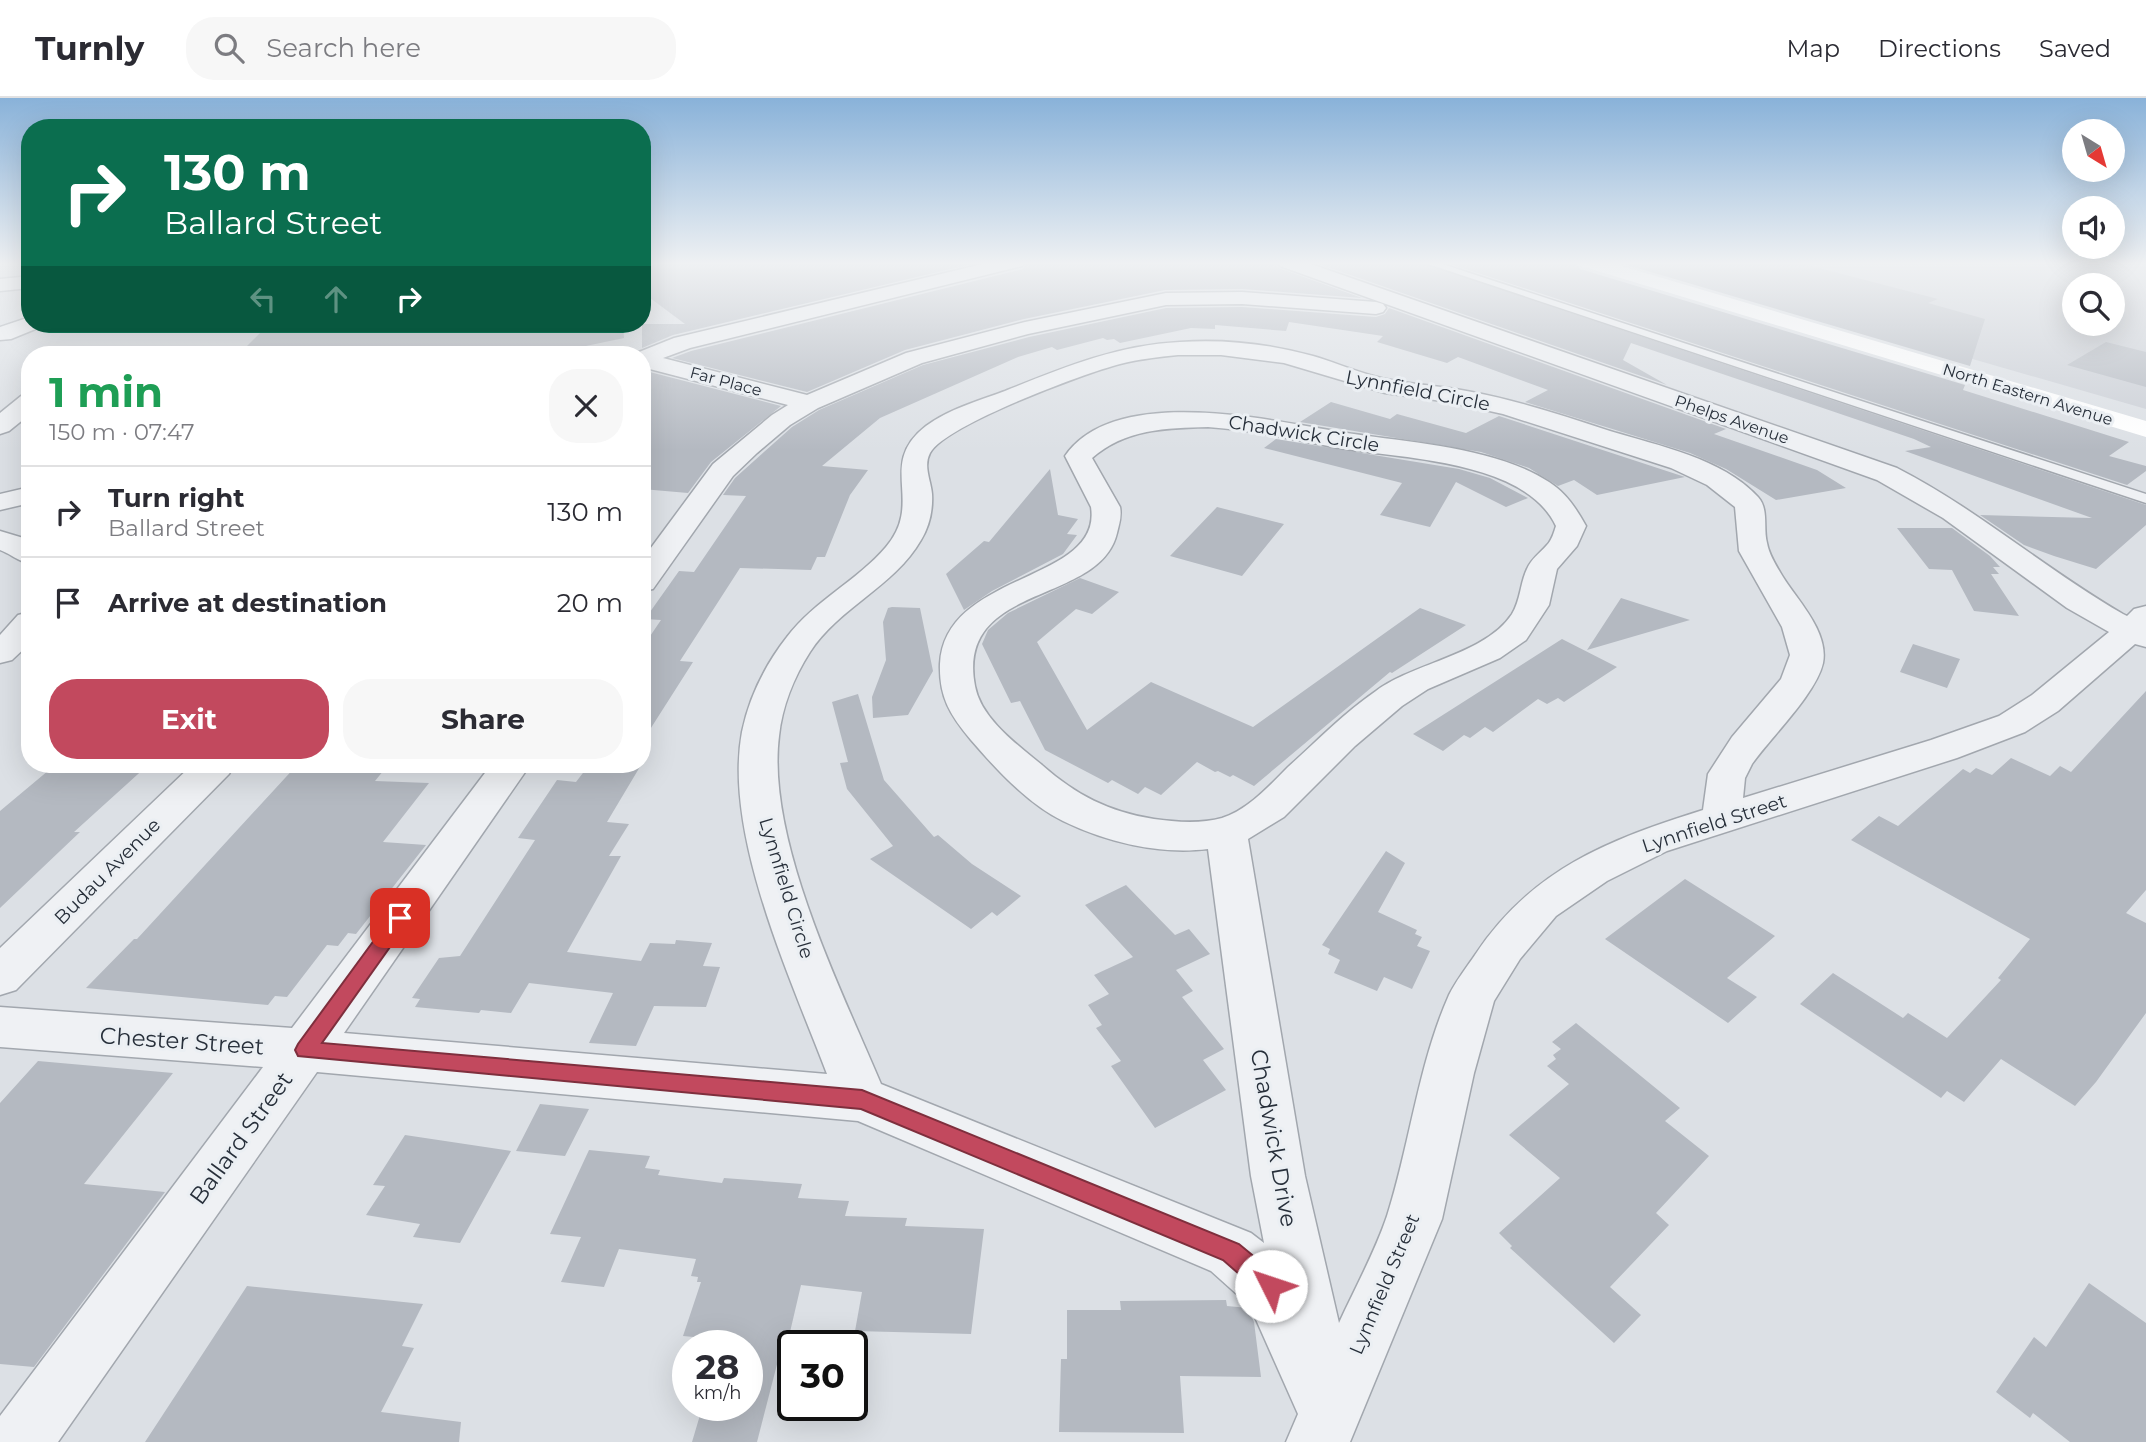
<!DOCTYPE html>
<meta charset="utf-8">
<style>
:root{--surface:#fff;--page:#f7f7f7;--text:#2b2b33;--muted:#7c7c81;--line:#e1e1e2;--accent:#c2495e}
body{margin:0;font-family:Montserrat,sans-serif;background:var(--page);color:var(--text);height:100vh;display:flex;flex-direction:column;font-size:26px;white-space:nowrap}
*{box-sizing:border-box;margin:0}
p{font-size:23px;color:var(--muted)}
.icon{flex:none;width:38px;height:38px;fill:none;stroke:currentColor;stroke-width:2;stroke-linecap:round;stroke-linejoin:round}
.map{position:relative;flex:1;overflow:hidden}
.drawer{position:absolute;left:21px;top:248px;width:630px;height:427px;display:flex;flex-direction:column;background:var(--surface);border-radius:28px;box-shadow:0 7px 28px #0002}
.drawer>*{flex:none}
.hud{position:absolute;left:21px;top:21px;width:630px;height:214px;border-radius:28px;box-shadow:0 7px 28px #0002;background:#0b6e4f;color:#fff;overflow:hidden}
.needle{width:46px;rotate:143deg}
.tools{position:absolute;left:2062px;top:21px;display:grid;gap:14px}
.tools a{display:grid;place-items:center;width:63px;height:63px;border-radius:50%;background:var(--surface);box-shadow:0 7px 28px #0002;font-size:35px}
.speed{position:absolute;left:672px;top:1232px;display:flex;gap:14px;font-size:35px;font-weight:700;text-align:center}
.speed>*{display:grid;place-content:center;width:91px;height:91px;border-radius:50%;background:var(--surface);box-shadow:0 7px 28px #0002;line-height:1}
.speed small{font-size:18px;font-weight:400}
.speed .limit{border:4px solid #111;border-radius:10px;background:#fff;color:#111}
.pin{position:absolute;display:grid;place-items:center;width:60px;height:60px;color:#fff;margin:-30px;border-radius:14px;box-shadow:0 4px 10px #0006}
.me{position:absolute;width:77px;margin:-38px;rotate:311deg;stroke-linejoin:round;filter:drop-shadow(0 0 5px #0008)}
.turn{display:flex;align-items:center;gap:24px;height:147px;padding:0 28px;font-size:32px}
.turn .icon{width:91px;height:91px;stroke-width:2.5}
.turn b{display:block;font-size:49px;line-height:60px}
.lanes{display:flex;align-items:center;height:66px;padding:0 28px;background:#0003;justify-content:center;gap:35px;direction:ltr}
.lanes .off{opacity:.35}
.round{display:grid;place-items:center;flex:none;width:74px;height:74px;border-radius:28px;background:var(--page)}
.headline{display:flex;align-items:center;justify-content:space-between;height:119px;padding:0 28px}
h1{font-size:42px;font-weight:700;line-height:52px;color:#1e9e55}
.action{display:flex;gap:14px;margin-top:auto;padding:14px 28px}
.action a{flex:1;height:80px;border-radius:28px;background:var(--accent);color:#fff;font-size:28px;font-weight:700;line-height:80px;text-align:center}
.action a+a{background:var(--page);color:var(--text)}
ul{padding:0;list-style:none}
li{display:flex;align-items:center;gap:21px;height:91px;padding:0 28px;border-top:2px solid var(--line)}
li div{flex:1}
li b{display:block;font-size:26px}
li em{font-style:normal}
header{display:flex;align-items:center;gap:42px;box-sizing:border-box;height:98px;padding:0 35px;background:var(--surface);border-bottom:2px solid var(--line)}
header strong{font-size:33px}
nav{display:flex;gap:38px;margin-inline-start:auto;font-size:24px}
.search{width:490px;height:63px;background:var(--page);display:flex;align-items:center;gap:18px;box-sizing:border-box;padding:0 24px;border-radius:28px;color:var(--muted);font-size:26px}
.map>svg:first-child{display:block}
.built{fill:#cbcfd6;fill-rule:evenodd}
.building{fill:#b4b9c1}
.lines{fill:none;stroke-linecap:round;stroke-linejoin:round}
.service-casing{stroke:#a2a7ae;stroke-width:3}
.minor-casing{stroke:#a2a7ae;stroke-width:3}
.service{fill:#eff1f4;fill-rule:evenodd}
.minor{fill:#eff1f4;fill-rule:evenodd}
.secondary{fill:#fff;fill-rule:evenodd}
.route{fill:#c2495e;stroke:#7e2f3d;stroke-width:2}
.labels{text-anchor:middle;stroke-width:6;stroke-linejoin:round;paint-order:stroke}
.far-street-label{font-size:16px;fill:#272f3a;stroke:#ebeff3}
.street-label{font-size:19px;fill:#272f3a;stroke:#ebeff3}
.near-street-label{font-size:23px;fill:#272f3a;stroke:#ebeff3}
</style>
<header>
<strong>Turnly</strong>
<div class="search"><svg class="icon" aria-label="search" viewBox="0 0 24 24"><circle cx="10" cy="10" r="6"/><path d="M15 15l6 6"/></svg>Search here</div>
<nav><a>Map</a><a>Directions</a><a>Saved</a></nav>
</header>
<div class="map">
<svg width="2146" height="1344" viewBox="0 0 2146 1344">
<rect width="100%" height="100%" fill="#dce0e5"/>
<path class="built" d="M 1639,164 L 2146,164 L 2146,311 L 1730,191 ZM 2074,187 L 2112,187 L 2112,226 L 2074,226 Z"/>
<path class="building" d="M 668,164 L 980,164 L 673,237 L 642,250 L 642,226 L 685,226 L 642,194 L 642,170 Z
M 1028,164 L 1274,164 L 1279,170 L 1362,200 L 1242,191 L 1165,192 L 1024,221 L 905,252 L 807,294 L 672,260 L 691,253 L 1023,171 Z
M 1313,164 L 1419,164 L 2146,407 L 2146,427 L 2096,471 L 2054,458 L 2024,447 L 1980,417 L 2092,420 L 1905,353 L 1931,349 L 1914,341 L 1631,245 L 1623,262 L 1667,287 Z
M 1444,164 L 1575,164 L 1580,171 L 1965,287 L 1963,292 L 2129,344 L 2109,358 L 2146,368 L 2146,373 L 2127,387 Z
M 1617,164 L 1796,164 L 1938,201 L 1928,205 L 1985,221 L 1970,268 Z
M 1242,209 L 1376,219 L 1385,216 L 1389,210 L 1726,331 L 1714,336 L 1817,372 L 1846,390 L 1776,402 L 1726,371 L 1690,355 L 1525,304 L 1548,292 L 1458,259 L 1447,265 L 1377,244 L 1383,238 L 1289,224 L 1286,233 L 1215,227 L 1215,231 L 1191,230 L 1120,245 L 1114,241 L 1107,242 L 1103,240 L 1057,252 L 1052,249 L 1018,259 L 880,320 L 822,368 L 868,372 L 850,397 L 825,459 L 817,459 L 811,472 L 740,470 L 680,563 L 693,564 L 642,644 L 642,550 L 661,522 L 645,521 L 679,473 L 694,474 L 746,398 L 723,397 L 735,380 L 792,329 L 819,312 L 923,267 L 1029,239 L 1166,210 Z
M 269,226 L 429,226 L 436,235 L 480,226 L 623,226 L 624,240 L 543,257 L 238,257 Z
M 2106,244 L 2146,254 L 2146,289 L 2067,267 Z
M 642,272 L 781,308 L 711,364 L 688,395 L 642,391 Z
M 1331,304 L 1390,321 L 1397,316 L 1466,335 L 1499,318 L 1685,379 L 1597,397 L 1574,382 L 1558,388 L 1529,370 L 1481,354 L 1300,324 Z
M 1276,341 L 1459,371 L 1490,380 L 1528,400 L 1506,409 L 1456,384 L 1430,429 L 1380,417 L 1402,385 L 1264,350 Z
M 1050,371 L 1058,417 L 1078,421 L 1067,436 L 1077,437 L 1063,456 L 992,493 L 964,512 L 946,476 L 984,443 L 989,444 Z
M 1217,409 L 1284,426 L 1242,478 L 1170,458 Z
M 1897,430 L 1952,430 L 1990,458 L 2000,469 L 1993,469 L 1999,476 L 1991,476 L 2019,518 L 1974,513 L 1952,472 L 1929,471 Z
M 1080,480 L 1119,494 L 1092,516 L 1076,511 L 1037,544 L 1087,632 L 1151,584 L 1253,629 L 1420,510 L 1466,527 L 1392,575 L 1390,574 L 1254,688 L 1233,677 L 1230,679 L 1218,673 L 1215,674 L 1197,664 L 1161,697 L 1145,689 L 1138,696 L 1112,682 L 1108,685 L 1045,652 L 1020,603 L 1011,605 L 982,546 L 988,532 L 1008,515 Z
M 1621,500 L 1690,522 L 1587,552 Z
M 892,509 L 920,510 L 933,573 L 908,617 L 873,620 L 872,599 L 886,562 L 883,524 L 888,510 Z
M 1562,541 L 1617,569 L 1564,604 L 1558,600 L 1547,606 L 1538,601 L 1493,634 L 1485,629 L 1470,640 L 1464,637 L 1443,653 L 1413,636 Z
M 1913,546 L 1960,561 L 1947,590 L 1900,574 Z
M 2146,593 L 2146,792 L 2126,815 L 2146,825 L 2146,915 L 2096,984 L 2075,1008 L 2001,961 L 1964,1004 L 1947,993 L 1941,1000 L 1800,906 L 1833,875 L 1903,920 L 1908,915 L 1947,940 L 2001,882 L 1998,880 L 2030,841 L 1851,742 L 1879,718 L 1898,728 L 1963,671 L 1970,675 L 1976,670 L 1992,677 L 2011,660 L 2050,678 L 2060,668 L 2071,674 Z
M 858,596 L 884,682 L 934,739 L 938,737 L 972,766 L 1021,798 L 997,818 L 992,814 L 971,831 L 870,761 L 893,748 L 847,691 L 840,665 L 848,664 L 832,604 Z
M 55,667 L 148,667 L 74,734 L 80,734 L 0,810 L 0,713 Z
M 297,667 L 388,667 L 375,683 L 429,685 L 383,744 L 426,747 L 356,836 L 348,835 L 338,848 L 327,847 L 287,899 L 275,898 L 268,907 L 86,890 L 134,841 L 137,841 Z
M 589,667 L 641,667 L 607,724 L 629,726 L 609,758 L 621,758 L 567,854 L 641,863 L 650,845 L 675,846 L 676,842 L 712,845 L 703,868 L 720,869 L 706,909 L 654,908 L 636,948 L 589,945 L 613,895 L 529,885 L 511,915 L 481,912 L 479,915 L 415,909 L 420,901 L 412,900 L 439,860 L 460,858 L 535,742 L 518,740 L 557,682 L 576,684 Z
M 1386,753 L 1405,765 L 1378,814 L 1417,832 L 1415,836 L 1422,839 L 1417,848 L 1430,853 L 1412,891 L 1384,879 L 1377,893 L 1334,875 L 1340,862 L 1328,856 L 1330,851 L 1322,847 Z
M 1685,781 L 1775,838 L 1727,880 L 1757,899 L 1728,925 L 1605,841 Z
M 1126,787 L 1175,837 L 1189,831 L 1210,856 L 1176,872 L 1193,893 L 1182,899 L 1224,951 L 1203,962 L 1226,992 L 1155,1030 L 1111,968 L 1121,963 L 1096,930 L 1102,927 L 1088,907 L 1109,896 L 1094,877 L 1133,859 L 1085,807 Z
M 1576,925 L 1680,1010 L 1665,1023 L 1709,1058 L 1656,1115 L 1669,1127 L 1610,1189 L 1641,1217 L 1614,1245 L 1510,1150 L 1512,1148 L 1499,1135 L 1560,1080 L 1509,1037 L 1569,986 L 1547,968 L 1556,961 L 1553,957 L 1561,951 L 1552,944 Z
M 38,963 L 173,975 L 84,1086 L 165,1094 L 34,1269 L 0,1266 L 0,1005 Z
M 540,1006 L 589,1011 L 565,1058 L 516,1053 Z
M 405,1037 L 511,1053 L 460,1145 L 413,1139 L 420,1126 L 366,1117 L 385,1088 L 373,1087 Z
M 589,1052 L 650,1058 L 645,1070 L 660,1072 L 658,1077 L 722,1085 L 724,1080 L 802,1086 L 798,1100 L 849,1103 L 845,1118 L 907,1120 L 905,1128 L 984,1131 L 971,1236 L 855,1233 L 862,1194 L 801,1187 L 787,1247 L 782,1247 L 757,1344 L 692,1344 L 703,1307 L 747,1307 L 747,1244 L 683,1238 L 701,1184 L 697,1184 L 698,1179 L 691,1178 L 696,1161 L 619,1151 L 604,1189 L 561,1184 L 581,1139 L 550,1136 Z
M 2089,1185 L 2146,1225 L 2146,1344 L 2070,1344 L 2033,1315 L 2030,1320 L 1996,1294 L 2034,1239 L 2046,1249 Z
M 247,1188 L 423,1206 L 402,1248 L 414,1250 L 381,1314 L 461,1324 L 459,1344 L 145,1344 Z
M 1226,1202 L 1227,1208 L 1248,1210 L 1254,1224 L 1261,1279 L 1180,1278 L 1184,1335 L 1059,1334 L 1061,1261 L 1067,1261 L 1067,1212 L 1121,1212 L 1120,1203 Z"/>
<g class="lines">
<defs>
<path id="service" d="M 1422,164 L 1436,164 L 2146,396 L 2146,405 Z"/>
<path id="minor" d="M 991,164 L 1025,164 L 1022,168 L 690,250 L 663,260 L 807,297 L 906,255 L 1025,224 L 1166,195 L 1242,194 L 1376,204 L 1383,206 L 1386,210 L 1383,214 L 1376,216 L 1242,206 L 1166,207 L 1028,236 L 922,265 L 818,310 L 790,327 L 757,355 L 733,378 L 653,491 L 642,493 L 642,462 L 713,366 L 772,317 L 788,307 L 642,269 L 642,257 L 634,256 L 674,240 Z
M 1277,164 L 1305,164 L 1897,370 C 1977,411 2045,471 2123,516 L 2127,518 L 2134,511 L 2146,508 L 2146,549 L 2135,546 L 2058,613 L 2025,634 L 1957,660 L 1667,753 L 1607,783 L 1556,818 L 1520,861 L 1494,903 L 1474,975 L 1442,1121 L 1350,1344 L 1286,1344 L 1298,1316 L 1250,1208 L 1211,1173 L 858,1023 L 317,974 L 58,1344 L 0,1344 L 0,1318 L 263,969 L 0,949 L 0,909 L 292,930 L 491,667 L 530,667 L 344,935 L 827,976 C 791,881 723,736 742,634 C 749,600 765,567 787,539 C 814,503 857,483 886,449 C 925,403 876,367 926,328 C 949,311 978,303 1005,293 C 1062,270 1117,247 1180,244 C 1224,241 1270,246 1313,258 C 1337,265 1361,276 1386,281 C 1414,287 1443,288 1472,294 C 1519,303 1564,318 1610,333 C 1659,348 1722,360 1758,399 C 1769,411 1763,430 1767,445 C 1769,457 1777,469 1783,479 C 1798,503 1829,534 1823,565 C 1816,596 1771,639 1752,666 L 1745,680 L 1743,700 L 1931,642 L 1999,618 L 2032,597 L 2109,534 L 2067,510 L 1943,420 L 1877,382 L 1280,168 ZM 1178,257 L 1221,257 L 1284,265 L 1385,295 L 1449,304 L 1503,316 L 1671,370 L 1707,387 L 1735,409 L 1739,453 L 1782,529 L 1790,557 L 1781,581 L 1732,639 L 1708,676 L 1703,712 C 1608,742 1532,771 1475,857 C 1466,870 1456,883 1449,897 C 1418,967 1410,1046 1387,1118 C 1375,1154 1355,1190 1339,1225 L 1305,1078 L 1248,741 L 1284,719 L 1355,648 L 1402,608 L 1428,591 L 1500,560 L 1526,542 L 1549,507 L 1557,471 L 1577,448 L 1586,428 C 1576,410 1566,395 1549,384 C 1497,350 1414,345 1354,336 C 1280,325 1117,283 1065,358 L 1091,409 C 1103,485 944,473 940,566 C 939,599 950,617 971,642 C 996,671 1028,706 1063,723 C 1106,744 1159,757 1208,751 L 1251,1078 L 1264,1145 L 1251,1135 L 881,986 C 841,891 766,741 779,638 C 782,609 794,579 810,554 C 839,509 894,489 921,442 C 929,429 933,412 932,396 C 931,383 923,368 930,355 C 945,327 1085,275 1120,266 C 1139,261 1158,259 1178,257 ZM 1208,329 C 1252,332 1296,342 1339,350 C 1403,361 1525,362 1556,428 C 1554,434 1552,442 1547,447 C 1540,455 1531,461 1527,471 C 1520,485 1521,501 1512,516 C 1485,557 1415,564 1376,593 C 1344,615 1317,643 1288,669 C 1269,688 1249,711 1222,720 C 1201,726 1175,724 1154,721 C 1109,714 1076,697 1042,667 C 1018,647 981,621 975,588 C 955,484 1100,508 1117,435 C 1119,426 1122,419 1120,409 L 1092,360 C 1125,331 1166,330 1208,329 Z
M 30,178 L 30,190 L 0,193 L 0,181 Z
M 30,219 L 30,226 L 40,226 L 38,230 L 11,241 L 0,242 L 0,229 Z
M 30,296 L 30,316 L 9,333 L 0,336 L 0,315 L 21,298 Z
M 30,389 L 30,405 L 0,412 L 0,396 Z
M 0,433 L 30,442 L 30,466 C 18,463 11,456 0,452 Z
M 30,514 L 30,545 L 12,562 L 0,565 L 0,537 L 18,517 Z
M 192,667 L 234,667 L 229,676 L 16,892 L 0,897 L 0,850 Z"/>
</defs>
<use href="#service" class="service-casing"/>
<use href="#minor" class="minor-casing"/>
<use href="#service" class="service"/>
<use href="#minor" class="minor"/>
<path class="secondary" d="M 1578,164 L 1608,164 L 2146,323 L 2146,339 L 1581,168 Z"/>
</g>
<linearGradient id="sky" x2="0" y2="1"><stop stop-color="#89b2d9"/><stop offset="0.47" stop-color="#eff1f3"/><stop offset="1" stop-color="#eff1f3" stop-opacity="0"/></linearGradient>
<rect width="2146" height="352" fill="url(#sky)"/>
<path class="route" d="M 400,813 L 407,815 L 409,820 L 407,825 L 322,945 L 862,992 L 1239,1146 L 1280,1180 L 1283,1188 L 1280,1197 L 1271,1200 L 1263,1197 L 1223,1162 L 861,1011 L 298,958 L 295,952 L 298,946 L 394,815 Z"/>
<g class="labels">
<g class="far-street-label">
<text transform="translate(726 283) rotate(15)" y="6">Far Place</text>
<text transform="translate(2028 296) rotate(17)" y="6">North Eastern Avenue</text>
<text transform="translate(1732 321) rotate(19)" y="6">Phelps Avenue</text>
</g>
<g class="street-label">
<text transform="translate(1418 292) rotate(11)" y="7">Lynnfield Circle</text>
<text transform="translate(1304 335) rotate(9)" y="7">Chadwick Circle</text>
<text transform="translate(1714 725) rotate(-18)" y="7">Lynnfield Street</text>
<text transform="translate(107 773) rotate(-45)" y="7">Budau Avenue</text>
<text transform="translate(787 790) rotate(73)" y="7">Lynnfield Circle</text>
<text transform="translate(1384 1186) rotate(-67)" y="7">Lynnfield Street</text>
</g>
<g class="near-street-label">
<text transform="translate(182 943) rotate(4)" y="8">Chester Street</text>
<text transform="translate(241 1040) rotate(-54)" y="8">Ballard Street</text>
<text transform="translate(1274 1040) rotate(80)" y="8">Chadwick Drive</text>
</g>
</g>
</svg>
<div class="tools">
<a><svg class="needle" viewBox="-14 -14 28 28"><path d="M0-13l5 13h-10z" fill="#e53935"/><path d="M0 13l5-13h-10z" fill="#7c7c81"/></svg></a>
<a><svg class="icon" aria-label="sound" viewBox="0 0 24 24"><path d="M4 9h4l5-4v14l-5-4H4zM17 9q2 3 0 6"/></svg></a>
<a><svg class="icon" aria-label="search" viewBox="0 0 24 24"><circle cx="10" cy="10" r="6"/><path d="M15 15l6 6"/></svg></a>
</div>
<div class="speed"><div>28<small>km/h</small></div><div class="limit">30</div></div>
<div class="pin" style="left:400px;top:820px;background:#d93025"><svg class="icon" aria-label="arrive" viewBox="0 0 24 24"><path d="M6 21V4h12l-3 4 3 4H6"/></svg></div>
<svg class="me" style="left:1271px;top:1188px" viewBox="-20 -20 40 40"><circle r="19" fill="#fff"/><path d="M0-13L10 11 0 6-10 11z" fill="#c2495e"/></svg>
<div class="hud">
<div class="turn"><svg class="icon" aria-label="right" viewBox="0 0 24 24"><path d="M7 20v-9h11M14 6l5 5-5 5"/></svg><div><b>130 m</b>Ballard Street</div></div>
<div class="lanes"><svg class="icon off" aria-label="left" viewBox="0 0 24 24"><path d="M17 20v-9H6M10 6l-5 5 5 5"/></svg><svg class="icon off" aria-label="ahead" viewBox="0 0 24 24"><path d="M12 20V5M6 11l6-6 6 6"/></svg><svg class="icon" aria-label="right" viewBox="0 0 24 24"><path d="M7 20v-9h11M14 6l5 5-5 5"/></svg></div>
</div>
<section class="drawer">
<div class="headline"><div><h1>1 min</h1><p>150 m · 07:47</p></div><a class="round"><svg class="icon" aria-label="close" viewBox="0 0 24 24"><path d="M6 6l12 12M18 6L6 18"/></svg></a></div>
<ul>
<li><svg class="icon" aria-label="right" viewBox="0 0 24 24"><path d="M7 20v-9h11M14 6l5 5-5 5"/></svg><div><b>Turn right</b><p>Ballard Street</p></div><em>130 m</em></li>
<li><svg class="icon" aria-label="arrive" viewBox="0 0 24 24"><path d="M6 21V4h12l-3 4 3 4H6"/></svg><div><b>Arrive at destination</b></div><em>20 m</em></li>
</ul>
<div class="action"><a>Exit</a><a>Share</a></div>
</section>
</div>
